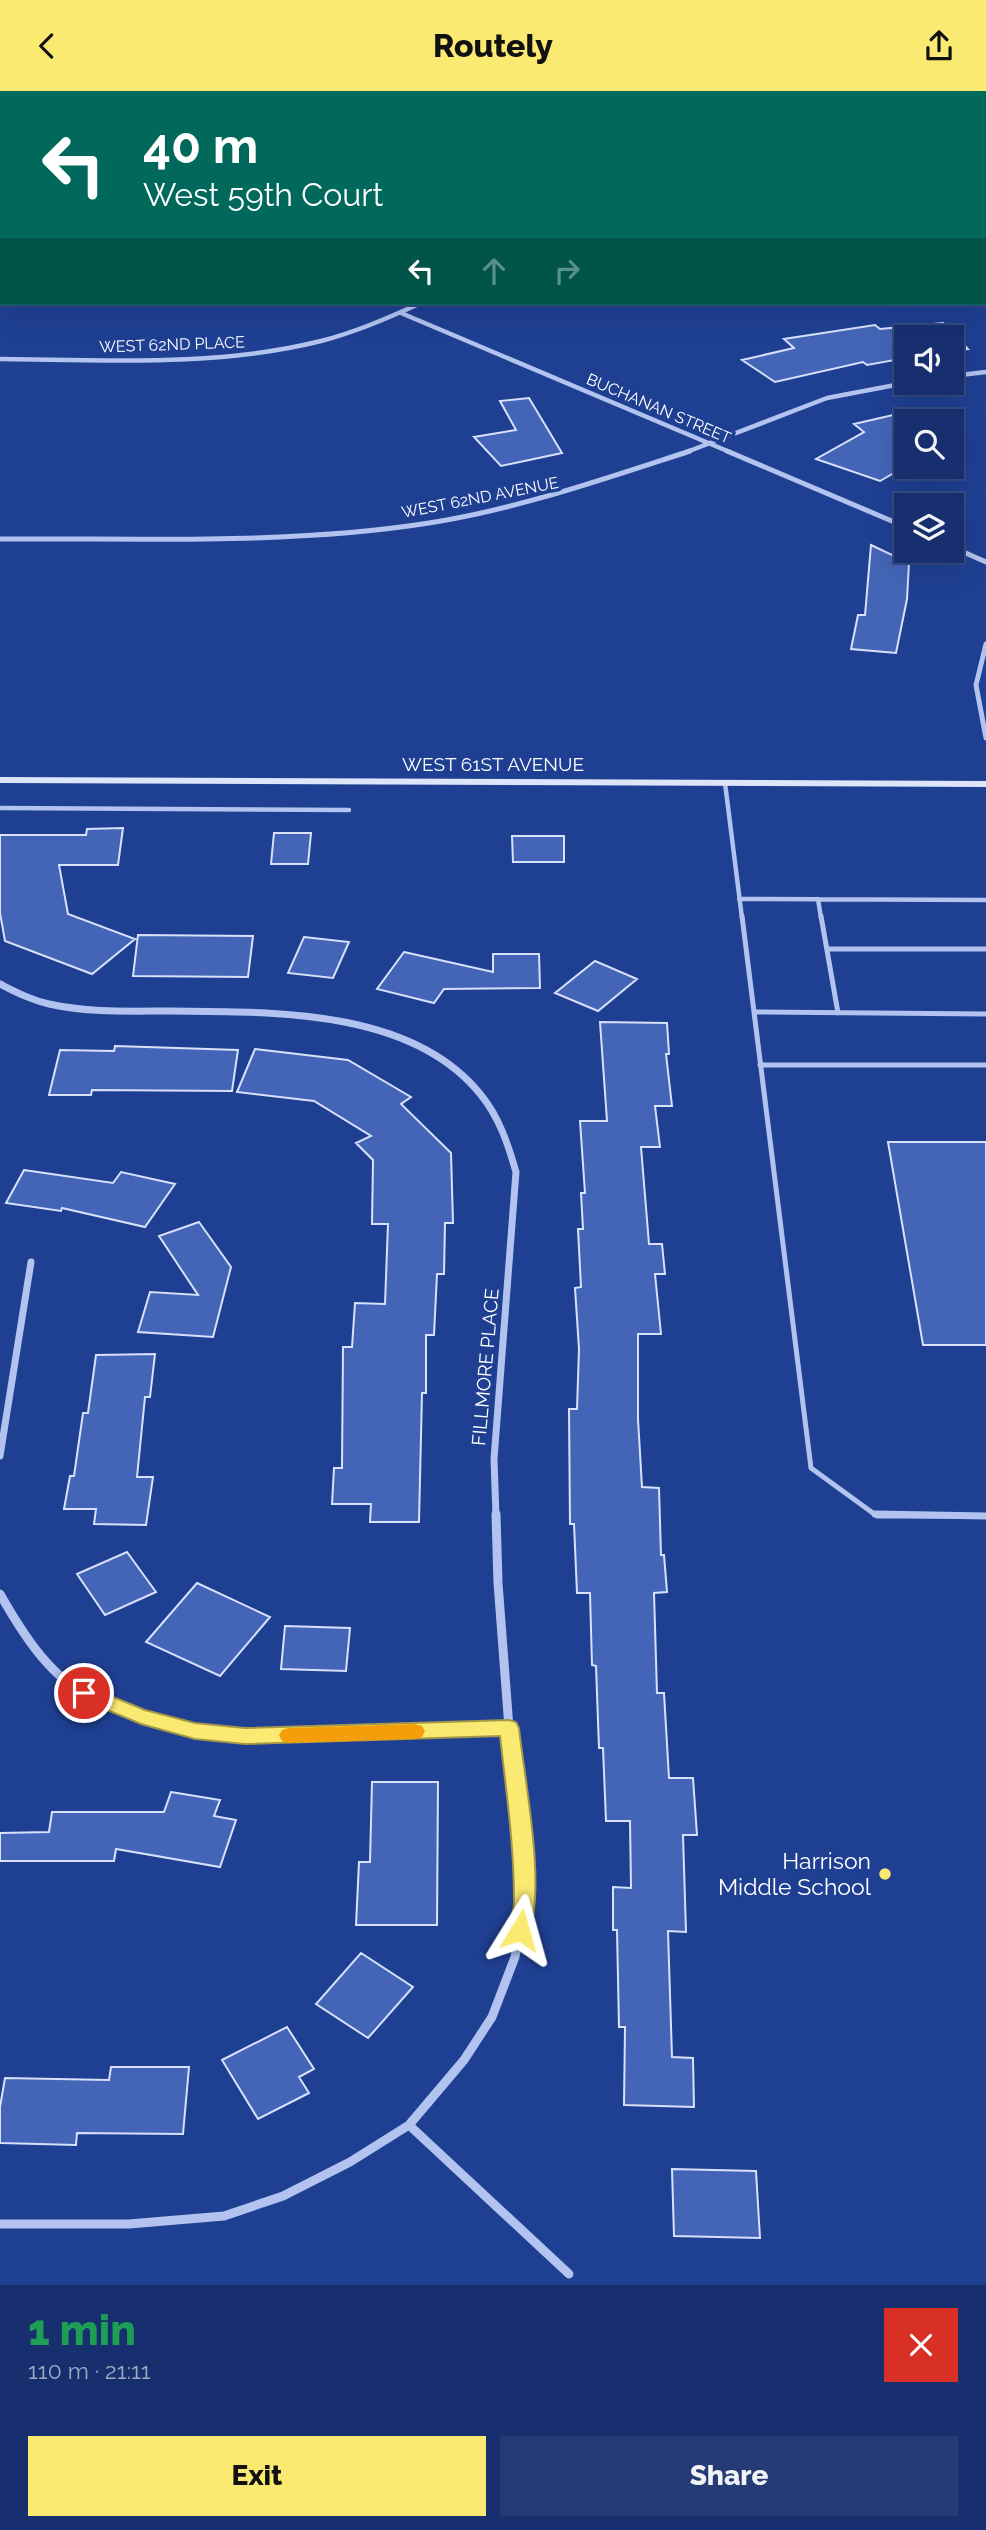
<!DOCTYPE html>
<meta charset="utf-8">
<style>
:root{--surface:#172f6e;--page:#243b76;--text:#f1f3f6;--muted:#9ea9c2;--line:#364a81;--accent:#fbea71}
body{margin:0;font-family:Raleway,sans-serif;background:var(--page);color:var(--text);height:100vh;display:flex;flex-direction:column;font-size:26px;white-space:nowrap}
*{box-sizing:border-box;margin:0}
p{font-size:23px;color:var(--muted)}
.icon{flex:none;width:38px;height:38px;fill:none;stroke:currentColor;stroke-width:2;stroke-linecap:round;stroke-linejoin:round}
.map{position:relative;height:2194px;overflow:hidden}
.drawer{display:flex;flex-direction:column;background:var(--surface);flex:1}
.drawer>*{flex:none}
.guide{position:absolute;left:0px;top:0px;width:987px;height:214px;box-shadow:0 7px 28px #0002,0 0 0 2px var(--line);background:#00695c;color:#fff;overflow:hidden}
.buttons{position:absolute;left:894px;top:234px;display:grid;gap:14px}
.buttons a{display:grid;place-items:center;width:70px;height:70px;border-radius:0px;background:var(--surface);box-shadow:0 7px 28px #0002,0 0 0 2px var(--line);font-size:35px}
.pin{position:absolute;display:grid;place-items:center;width:60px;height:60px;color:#fff;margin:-30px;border:4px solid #fff;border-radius:50%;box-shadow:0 2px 7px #0007}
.me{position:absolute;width:77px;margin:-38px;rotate:8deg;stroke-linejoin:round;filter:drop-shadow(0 0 5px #0008)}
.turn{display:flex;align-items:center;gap:24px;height:147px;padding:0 28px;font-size:32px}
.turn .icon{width:91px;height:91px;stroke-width:2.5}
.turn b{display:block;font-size:49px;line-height:60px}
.lanes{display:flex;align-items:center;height:66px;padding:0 28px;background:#0003;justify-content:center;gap:35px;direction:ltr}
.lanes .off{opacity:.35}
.round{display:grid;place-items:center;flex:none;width:74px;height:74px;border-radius:0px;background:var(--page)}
.headline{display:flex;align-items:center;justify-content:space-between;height:119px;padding:0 28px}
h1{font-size:42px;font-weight:800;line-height:52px;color:#1e9e55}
.action{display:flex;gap:14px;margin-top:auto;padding:14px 28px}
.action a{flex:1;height:80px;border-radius:0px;background:var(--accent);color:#111;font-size:28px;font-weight:800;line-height:80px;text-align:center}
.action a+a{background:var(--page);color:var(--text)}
header{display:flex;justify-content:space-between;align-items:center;height:91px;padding:0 28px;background:var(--accent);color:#111;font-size:32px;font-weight:800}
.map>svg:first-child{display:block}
.green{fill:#3357af}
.building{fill:#4465b7;stroke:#d7e1fa;stroke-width:2}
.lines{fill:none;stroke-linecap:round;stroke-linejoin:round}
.lane-far2{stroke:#b1c3ee;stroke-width:4.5}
.lane-far1{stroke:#b1c3ee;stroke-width:5}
.lane{stroke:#b1c3ee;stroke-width:7}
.street-far3{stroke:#b1c3ee;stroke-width:4.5}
.street-far2{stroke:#b1c3ee;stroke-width:5}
.street-far1{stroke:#b1c3ee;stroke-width:7}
.street{stroke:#b1c3ee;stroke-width:9}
.secondary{fill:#dde5fa;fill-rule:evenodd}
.route{fill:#fbea71;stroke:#a39849;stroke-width:2}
.slow{fill:#f59e0b}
.poi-dot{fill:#fbea71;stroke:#1f3f92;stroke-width:2.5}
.labels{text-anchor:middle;stroke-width:7;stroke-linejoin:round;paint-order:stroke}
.far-street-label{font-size:16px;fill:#fff;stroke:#1f3f92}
.street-label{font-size:19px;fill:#fff;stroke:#1f3f92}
.near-poi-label{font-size:23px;fill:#fff;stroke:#1f3f92;text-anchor:end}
</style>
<header><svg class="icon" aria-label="back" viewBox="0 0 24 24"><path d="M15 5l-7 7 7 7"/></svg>Routely<svg class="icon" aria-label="share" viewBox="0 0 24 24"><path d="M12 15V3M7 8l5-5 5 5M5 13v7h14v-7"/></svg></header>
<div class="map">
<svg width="986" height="2194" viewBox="0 0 986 2194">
<rect width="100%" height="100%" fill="#1f3f92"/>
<path class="green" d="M 0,0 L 986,0 L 986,55 L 985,2 L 2,2 L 0,54 Z"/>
<path class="building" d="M 943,232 L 968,258 L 952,260 L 952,247 L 906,247 L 906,267 L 867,274 L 863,271 L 775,291 L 742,269 L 794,257 L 784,248 L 875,234 L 880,238 Z
M 529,307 L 562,362 L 501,375 L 474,346 L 516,339 L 500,310 Z
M 906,321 L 906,375 L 880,390 L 816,368 L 864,341 L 854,333 Z
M 871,454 L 909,472 L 907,508 L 896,562 L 851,558 L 858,524 L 865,524 Z
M 123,737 L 118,774 L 59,774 L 68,823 L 135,848 L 92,883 L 5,850 L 0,822 L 0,744 L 86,744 L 87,738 Z
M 274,742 L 311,742 L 308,773 L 271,773 Z
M 512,745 L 564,745 L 564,771 L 513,771 Z
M 138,844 L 253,845 L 248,886 L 133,885 Z
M 304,846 L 349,851 L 333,887 L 288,882 Z
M 404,861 L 493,881 L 493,863 L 539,863 L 540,897 L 444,898 L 434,912 L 377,898 Z
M 595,870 L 637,888 L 598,920 L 555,902 Z
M 600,931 L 667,932 L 669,963 L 666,963 L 672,1015 L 655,1015 L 660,1056 L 641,1056 L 649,1153 L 662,1153 L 665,1183 L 655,1183 L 661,1243 L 638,1243 L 638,1328 L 642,1396 L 659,1397 L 661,1464 L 664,1464 L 667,1501 L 654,1502 L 657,1602 L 664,1602 L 669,1687 L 693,1687 L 697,1744 L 683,1744 L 686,1841 L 668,1840 L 672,1966 L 693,1967 L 694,2016 L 624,2014 L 625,1936 L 619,1936 L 617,1839 L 613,1839 L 613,1796 L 631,1797 L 630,1730 L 606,1730 L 603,1657 L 599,1657 L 596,1575 L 592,1574 L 590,1502 L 577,1502 L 574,1433 L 570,1433 L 569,1318 L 577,1318 L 579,1258 L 575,1197 L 581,1196 L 578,1138 L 583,1138 L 581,1102 L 585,1102 L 580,1030 L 607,1030 Z
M 115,955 L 238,959 L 232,1000 L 92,999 L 91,1004 L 49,1004 L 60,959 L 114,960 Z
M 255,958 L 348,969 L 411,1006 L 401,1013 L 451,1062 L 453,1132 L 445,1132 L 444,1183 L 437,1183 L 434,1244 L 426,1244 L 426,1302 L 422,1302 L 419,1431 L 370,1431 L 371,1413 L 332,1413 L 334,1377 L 342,1377 L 343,1256 L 352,1256 L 355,1212 L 385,1213 L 388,1133 L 372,1133 L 373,1069 L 356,1052 L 371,1045 L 314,1010 L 237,1001 Z
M 888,1051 L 986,1051 L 986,1254 L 923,1254 Z
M 24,1079 L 113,1092 L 121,1081 L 175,1093 L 145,1136 L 62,1117 L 61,1120 L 6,1112 Z
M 199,1131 L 231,1176 L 213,1246 L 138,1241 L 150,1201 L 198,1204 L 159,1145 Z
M 155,1263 L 150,1306 L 145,1306 L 137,1386 L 153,1386 L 146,1434 L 94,1433 L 96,1418 L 64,1418 L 70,1385 L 74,1385 L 83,1322 L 88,1322 L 96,1264 Z
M 127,1461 L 156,1501 L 105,1524 L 77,1483 Z
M 197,1492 L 270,1526 L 220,1585 L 146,1551 Z
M 285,1535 L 350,1537 L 346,1580 L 281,1578 Z
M 372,1691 L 438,1691 L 437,1834 L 356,1834 L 359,1771 L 370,1771 Z
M 171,1701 L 220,1709 L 214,1725 L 236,1729 L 220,1776 L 116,1758 L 114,1770 L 0,1770 L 0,1742 L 49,1741 L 52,1721 L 164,1721 Z
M 361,1862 L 413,1896 L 368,1947 L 316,1913 Z
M 287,1936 L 314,1978 L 299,1986 L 309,2002 L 258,2028 L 222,1969 Z
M 111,1976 L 189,1976 L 183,2043 L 77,2042 L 76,2054 L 0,2052 L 0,2016 L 5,1987 L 109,1989 Z
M 672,2078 L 756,2080 L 760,2147 L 674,2145 Z"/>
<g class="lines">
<path class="lane-far2" d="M 725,692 L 742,827
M 0,717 L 349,719
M 739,808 L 986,809
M 818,808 L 821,827"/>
<path class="lane-far1" d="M 742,825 L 811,1377 L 877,1425 L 986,1425
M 821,825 L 838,922
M 827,858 L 986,858
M 754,921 L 986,923
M 760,974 L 986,974"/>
<path class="lane" d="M 875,1423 L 986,1425"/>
<path class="street-far3" d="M 401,222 L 732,362
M 0,268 C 106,269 217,276 321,250 C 356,241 388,227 421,212
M 952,285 L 986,281
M 684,362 L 827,307 L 906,292"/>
<path class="street-far2" d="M 727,360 L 906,436
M 0,448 C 141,447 289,454 429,432 C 518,418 604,388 690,360
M 952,456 L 986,471
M 986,553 L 976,594 L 986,647"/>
<path class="street-far1" d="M 0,893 C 16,901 31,909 49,913 C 89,922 131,920 172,920 C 271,921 412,917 481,1004 C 499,1026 508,1053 516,1081 L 494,1368 L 496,1425
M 0,1365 L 31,1171"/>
<path class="street" d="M 0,1503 C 21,1540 47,1582 85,1603 C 174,1649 254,1645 350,1642 C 403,1640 456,1639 509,1637
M 409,2034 L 569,2183
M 0,2133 L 129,2133 L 224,2125 L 283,2105 L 350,2071 L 409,2034 L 464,1969 L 492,1926 L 515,1866 L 525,1812 L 523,1759 L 509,1637 L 498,1492 L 496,1423"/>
<path class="secondary" d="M 0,686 L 986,690 L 986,696 L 0,692 Z"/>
</g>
<path class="route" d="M 84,1594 L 145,1619 L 195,1632 L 245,1637 L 509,1629 L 516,1631 L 519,1637 C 524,1686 548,1803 527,1845 L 520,1848 L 513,1845 C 507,1834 515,1821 514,1808 C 514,1753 506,1699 500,1645 L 245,1653 L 195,1648 L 141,1633 L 78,1607 L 75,1602 L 78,1596 Z"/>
<path class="slow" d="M 415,1633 L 422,1635 L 425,1640 L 422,1646 L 415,1648 L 288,1652 L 282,1650 L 279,1644 L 282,1639 L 288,1637 Z"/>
<circle class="poi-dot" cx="885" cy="1783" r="7"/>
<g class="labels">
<g class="far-street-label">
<text transform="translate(172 253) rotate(-2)" y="6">WEST 62ND PLACE</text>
<text transform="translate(659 317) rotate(23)" y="6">BUCHANAN STREET</text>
<text transform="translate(480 406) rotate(-11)" y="6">WEST 62ND AVENUE</text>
</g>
<g class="street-label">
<text x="493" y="680">WEST 61ST AVENUE</text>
<text transform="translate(485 1276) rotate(-85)" y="7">FILLMORE PLACE</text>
</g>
<g class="near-poi-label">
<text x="871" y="1778">Harrison<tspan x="871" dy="26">Middle School</tspan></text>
</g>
</g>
</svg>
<div class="buttons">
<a><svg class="icon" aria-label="sound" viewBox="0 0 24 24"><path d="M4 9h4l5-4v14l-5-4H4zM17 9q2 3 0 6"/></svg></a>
<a><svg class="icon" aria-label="search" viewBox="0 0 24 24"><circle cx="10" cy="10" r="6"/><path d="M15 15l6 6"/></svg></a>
<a><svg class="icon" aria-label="layers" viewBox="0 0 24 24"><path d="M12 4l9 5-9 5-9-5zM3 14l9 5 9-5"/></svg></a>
</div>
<div class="pin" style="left:84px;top:1602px;background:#d93025"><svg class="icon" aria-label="arrive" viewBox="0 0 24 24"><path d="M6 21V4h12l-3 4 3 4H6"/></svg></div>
<svg class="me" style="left:520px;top:1839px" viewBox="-20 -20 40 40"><path d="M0-17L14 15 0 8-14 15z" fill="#fbea71" stroke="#fff" stroke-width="4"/></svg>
<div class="guide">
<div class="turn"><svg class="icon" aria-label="left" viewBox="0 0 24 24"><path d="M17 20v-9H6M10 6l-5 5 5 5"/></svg><div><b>40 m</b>West 59th Court</div></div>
<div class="lanes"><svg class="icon" aria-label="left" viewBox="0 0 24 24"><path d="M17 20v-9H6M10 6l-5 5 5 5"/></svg><svg class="icon off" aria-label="ahead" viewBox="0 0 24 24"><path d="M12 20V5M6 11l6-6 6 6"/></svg><svg class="icon off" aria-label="right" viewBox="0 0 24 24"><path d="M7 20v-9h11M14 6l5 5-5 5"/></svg></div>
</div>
</div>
<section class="drawer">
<div class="headline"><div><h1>1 min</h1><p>110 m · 21:11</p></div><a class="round" style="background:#d93025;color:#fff"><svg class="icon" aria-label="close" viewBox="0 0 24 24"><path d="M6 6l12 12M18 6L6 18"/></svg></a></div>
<div class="action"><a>Exit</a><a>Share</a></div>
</section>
